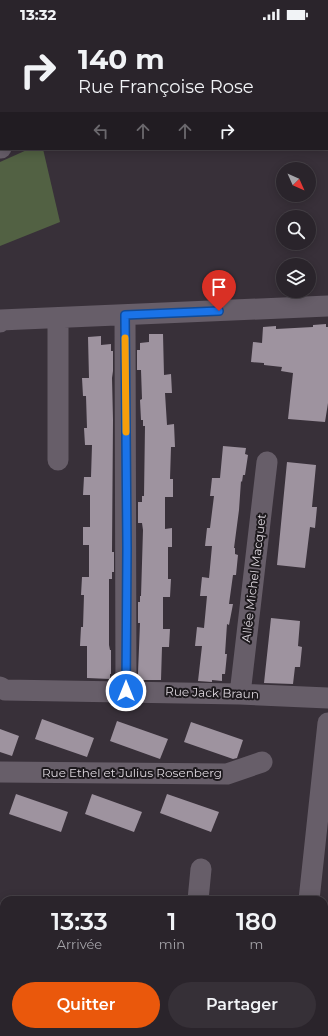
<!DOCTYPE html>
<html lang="fr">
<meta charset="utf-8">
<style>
:root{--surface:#2a242b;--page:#363037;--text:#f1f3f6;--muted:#a5a4a9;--line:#464147;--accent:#ea580c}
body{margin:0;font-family:Montserrat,sans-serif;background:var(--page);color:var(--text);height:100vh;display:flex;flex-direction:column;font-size:15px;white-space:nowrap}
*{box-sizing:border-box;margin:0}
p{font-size:13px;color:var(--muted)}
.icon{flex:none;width:22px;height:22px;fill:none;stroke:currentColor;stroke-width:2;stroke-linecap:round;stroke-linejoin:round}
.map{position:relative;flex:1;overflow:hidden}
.side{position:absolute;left:0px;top:868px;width:328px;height:140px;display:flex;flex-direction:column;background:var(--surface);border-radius:12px 12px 0 0;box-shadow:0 2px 10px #0003,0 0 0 1px var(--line)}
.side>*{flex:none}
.top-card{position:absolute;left:0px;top:0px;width:328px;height:122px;box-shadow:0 2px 10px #0003,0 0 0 1px var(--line);background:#2a242b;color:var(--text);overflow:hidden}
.needle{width:26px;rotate:135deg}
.buttons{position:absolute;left:276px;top:134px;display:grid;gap:8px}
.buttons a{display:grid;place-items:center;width:40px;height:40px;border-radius:50%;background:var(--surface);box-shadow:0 2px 10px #0003,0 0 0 1px var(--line);font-size:20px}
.pin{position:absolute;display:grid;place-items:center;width:34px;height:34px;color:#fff;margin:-41px -17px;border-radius:50% 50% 50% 0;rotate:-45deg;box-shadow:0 0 4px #0007}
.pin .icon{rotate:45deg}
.me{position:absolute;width:44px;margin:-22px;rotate:0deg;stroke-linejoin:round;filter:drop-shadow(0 0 3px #0008)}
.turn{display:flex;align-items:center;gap:14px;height:84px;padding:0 12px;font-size:18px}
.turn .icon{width:52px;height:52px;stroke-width:2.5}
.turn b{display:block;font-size:28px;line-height:34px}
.lanes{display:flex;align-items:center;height:38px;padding:0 12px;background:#0003;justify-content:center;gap:20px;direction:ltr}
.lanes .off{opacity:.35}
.eta{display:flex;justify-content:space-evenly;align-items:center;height:68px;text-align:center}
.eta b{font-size:24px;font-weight:600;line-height:28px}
.primary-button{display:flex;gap:8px;margin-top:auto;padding:8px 12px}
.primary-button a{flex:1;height:46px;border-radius:24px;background:var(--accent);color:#fff;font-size:16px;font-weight:600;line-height:46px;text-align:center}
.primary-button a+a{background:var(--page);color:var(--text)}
.status{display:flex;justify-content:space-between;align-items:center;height:28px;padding:0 20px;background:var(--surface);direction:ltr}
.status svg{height:11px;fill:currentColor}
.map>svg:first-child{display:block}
.green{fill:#526143}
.building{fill:#9e939f}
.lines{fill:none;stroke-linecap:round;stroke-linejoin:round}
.minor{stroke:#675e69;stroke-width:21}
.route-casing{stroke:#114b97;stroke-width:10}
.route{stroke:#1a73e8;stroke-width:7}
.slow{stroke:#f59e0b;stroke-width:7}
.labels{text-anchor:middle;stroke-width:4;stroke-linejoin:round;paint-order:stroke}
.street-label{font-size:12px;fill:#dfd9e0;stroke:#1d191d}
</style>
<div class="status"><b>13:32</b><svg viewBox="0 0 49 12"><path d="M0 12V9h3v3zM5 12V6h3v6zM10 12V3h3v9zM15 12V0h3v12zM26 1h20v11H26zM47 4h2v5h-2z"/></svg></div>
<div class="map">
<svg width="328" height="1008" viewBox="0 0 328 1008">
<rect width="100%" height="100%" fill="#383039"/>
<path class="green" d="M 29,121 L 43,121 L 60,194 L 0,218 L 0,134 Z"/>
<path class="building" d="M 326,296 L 326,299 L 328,299 L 328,375 L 325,394 L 288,391 L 293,345 L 281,343 L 282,339 L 264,337 L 264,335 L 251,334 L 253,314 L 262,315 L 263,299 L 276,298 L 276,301 L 313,299 L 313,297 Z
M 149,306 L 163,306 L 164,347 L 171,346 L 172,365 L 165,365 L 167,397 L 174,396 L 175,419 L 171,419 L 170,451 L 173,451 L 173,469 L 165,469 L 165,501 L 172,500 L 172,519 L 168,519 L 168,551 L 171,551 L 170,569 L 163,569 L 163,601 L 170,601 L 169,619 L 162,619 L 161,652 L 138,652 L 138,645 L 140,595 L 138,595 L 138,574 L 140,574 L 140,568 L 141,568 L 143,502 L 142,495 L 138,495 L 138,474 L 142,474 L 142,468 L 144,468 L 145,398 L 143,398 L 143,392 L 141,392 L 140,372 L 142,371 L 141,342 L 137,342 L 137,322 L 140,322 L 140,315 L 149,314 Z
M 101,308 L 101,317 L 111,316 L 111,323 L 113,323 L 113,343 L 112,350 L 113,392 L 112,524 L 114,524 L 114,544 L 112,544 L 112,551 L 109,551 L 109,617 L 110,622 L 111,622 L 111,646 L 110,646 L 110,651 L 87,650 L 87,618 L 80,618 L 81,599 L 83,599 L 84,567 L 81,567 L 82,549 L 89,549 L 89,517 L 83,517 L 83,499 L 90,499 L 90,467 L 83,467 L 84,449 L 91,449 L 92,417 L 85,417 L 84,400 L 87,400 L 86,368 L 83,368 L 82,350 L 89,350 L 88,309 Z
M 223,418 L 246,420 L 245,426 L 248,427 L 245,447 L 243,447 L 242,454 L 241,453 L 239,482 L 234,520 L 235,520 L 235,526 L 238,527 L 236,547 L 233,547 L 229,576 L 233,576 L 229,597 L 227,596 L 225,626 L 227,626 L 225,646 L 222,646 L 222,653 L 212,652 L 212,654 L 198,653 L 202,618 L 195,618 L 197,599 L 204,600 L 207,568 L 200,568 L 202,549 L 209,550 L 212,518 L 205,518 L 207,500 L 210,500 L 214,468 L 210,468 L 212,450 L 220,450 Z
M 287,434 L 316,437 L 312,479 L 317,479 L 315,500 L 310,499 L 305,540 L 277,537 Z
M 271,590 L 300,593 L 298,618 L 302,619 L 300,639 L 295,639 L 293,656 L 264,655 Z
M 42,691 L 94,710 L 87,729 L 35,711 Z
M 117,693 L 168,711 L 160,731 L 110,713 Z
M 191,694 L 243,712 L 237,730 L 233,731 L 184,714 Z
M 0,701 L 19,708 L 12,728 L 0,724 Z
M 16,766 L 68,784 L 61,804 L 9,786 Z
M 92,766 L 142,784 L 134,804 L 85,786 Z
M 167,766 L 219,784 L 211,804 L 160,785 Z"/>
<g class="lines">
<path class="minor" d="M 233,1 L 235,0
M 0,120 L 1,120
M 125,287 L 126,663
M 0,294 L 0,292 L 328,278
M 58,432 L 58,290
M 0,659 L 5,662 L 240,666 L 328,670
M 240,666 L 267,434
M 0,744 L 227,746 L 262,734
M 198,872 L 201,841
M 309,872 L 328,695
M 185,1008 L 186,1004
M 295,1008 L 296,1004"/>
</g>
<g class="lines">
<defs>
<path id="route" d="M 126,663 L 127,520 L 125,287 L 219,283"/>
</defs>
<use href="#route" class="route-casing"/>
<use href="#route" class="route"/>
<path class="slow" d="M 125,310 L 126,404"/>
</g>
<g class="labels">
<g class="street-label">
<text transform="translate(254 550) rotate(-83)" y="4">Allée Michel Macquet</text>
<text transform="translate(212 665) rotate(2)" y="4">Rue Jack Braun</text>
<text x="132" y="749">Rue Ethel et Julius Rosenberg</text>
</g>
</g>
</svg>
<div class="buttons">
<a><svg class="needle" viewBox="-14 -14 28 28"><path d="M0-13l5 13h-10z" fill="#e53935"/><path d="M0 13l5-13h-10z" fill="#a5a4a9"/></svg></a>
<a><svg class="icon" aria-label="search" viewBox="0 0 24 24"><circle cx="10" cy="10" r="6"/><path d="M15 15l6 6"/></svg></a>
<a><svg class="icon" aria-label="layers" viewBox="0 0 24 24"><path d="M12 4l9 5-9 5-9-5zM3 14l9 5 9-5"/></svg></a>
</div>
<div class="pin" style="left:219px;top:283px;background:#d93025"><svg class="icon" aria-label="arrive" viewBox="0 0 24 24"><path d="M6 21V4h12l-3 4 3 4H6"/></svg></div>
<svg class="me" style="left:126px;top:663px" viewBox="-20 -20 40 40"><circle r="17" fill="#1a73e8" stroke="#fff" stroke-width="3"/><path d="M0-11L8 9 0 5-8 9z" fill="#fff"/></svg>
<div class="top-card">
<div class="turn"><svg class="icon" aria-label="right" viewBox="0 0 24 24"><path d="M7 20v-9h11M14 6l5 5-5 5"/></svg><div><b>140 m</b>Rue Françoise Rose</div></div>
<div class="lanes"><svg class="icon off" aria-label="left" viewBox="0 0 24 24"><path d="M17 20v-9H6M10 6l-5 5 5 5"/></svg><svg class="icon off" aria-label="ahead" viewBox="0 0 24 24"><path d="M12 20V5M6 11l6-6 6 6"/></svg><svg class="icon off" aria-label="ahead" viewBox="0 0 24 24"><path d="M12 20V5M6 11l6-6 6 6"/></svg><svg class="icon" aria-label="right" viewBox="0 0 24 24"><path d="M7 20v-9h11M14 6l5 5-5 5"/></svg></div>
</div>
<section class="side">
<div class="eta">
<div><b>13:33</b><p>Arrivée</p></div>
<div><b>1</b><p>min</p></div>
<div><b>180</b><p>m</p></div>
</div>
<div class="primary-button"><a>Quitter</a><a>Partager</a></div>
</section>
</div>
